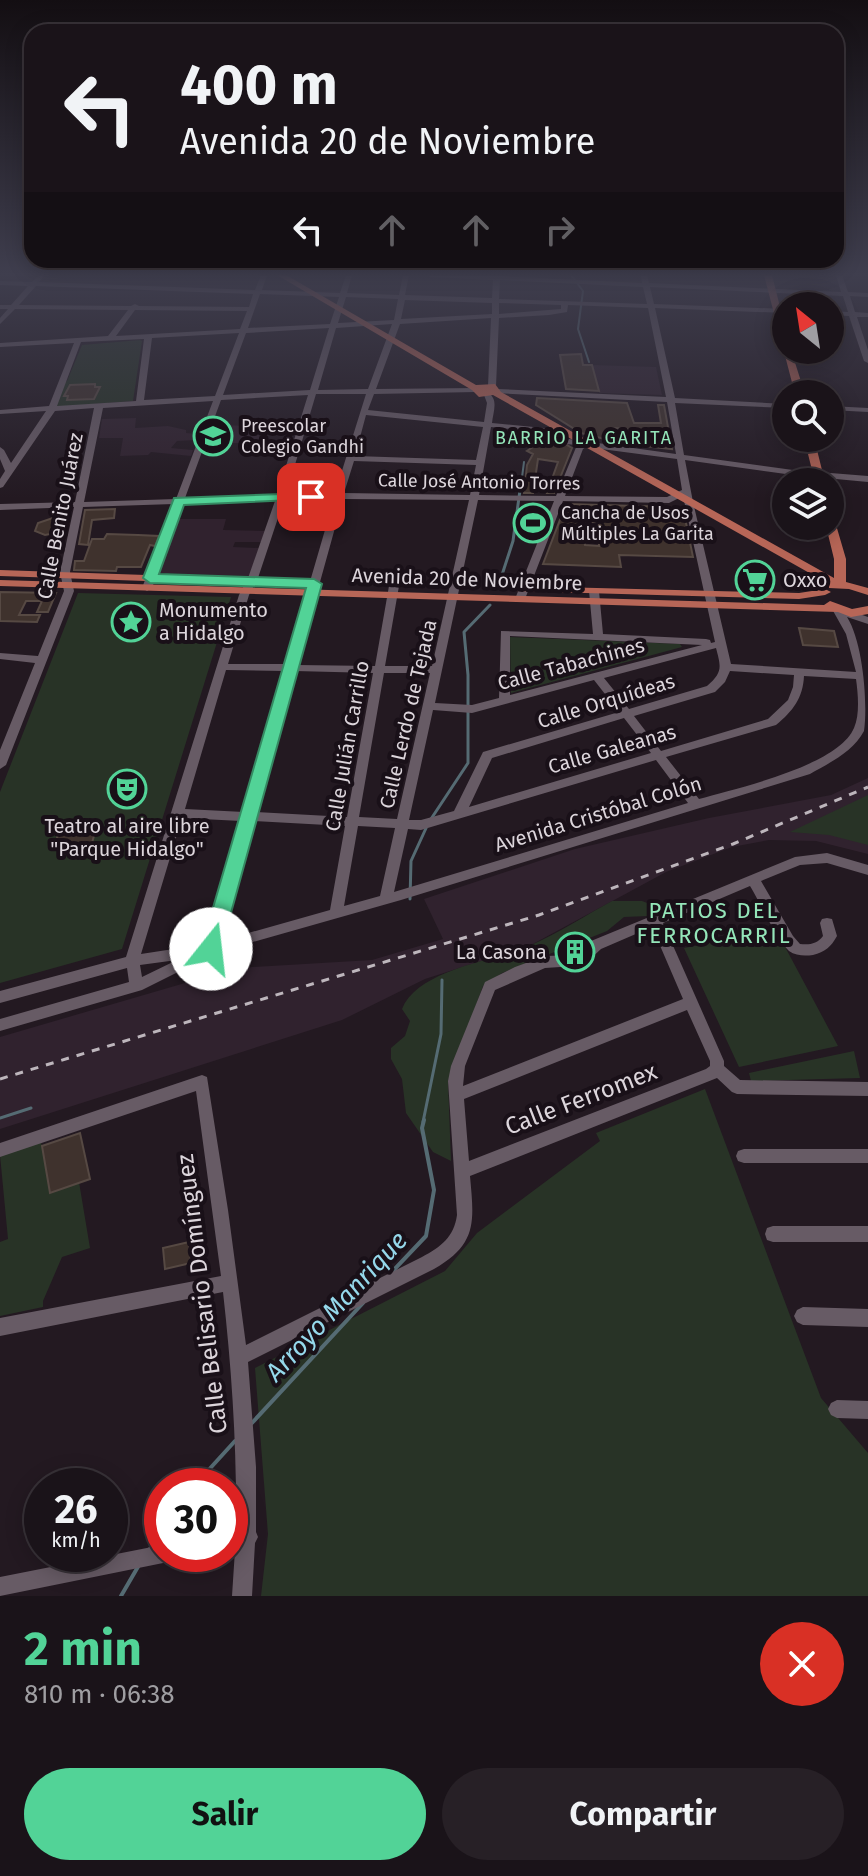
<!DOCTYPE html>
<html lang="es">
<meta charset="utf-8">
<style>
:root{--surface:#1a1319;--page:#272026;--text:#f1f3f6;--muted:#9f9ea2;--line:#383238;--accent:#52d397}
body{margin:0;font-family:"Fira Sans",sans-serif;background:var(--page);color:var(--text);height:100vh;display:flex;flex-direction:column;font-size:30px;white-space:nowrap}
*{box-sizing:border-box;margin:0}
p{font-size:26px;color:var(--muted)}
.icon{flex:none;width:44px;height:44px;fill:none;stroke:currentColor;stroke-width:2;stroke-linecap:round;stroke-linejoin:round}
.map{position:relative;height:1596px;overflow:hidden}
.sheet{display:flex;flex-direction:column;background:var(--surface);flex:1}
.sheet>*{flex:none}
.banner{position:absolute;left:24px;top:24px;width:820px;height:244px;border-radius:24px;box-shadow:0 4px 20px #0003,0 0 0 2px var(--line);background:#1a1319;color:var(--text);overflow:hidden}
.needle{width:52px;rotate:330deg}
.tools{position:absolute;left:772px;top:292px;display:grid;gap:16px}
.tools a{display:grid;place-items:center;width:72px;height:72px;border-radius:50%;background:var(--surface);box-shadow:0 4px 20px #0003,0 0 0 2px var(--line);font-size:40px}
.speed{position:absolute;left:24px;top:1468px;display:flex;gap:16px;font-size:40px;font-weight:700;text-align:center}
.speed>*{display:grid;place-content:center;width:104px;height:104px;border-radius:50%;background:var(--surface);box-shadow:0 4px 20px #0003,0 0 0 2px var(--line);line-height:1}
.speed small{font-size:20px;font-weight:400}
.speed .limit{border:12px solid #d22;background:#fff;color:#111}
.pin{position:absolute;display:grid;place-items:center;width:68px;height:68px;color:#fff;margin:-34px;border-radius:16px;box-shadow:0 4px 12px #0006}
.me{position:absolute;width:88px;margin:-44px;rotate:16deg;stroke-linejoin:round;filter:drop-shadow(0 0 6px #0008)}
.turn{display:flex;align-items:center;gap:28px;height:168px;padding:0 24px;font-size:36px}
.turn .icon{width:104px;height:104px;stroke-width:2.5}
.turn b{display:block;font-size:56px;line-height:68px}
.lanes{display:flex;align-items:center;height:76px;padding:0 24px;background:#0003;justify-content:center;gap:40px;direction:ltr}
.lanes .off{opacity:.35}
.round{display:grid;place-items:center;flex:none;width:84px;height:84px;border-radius:42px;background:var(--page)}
.headline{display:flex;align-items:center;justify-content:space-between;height:136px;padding:0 24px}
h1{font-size:48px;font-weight:700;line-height:60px;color:var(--accent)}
.button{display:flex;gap:16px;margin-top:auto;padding:16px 24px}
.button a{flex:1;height:92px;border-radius:48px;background:var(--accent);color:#111;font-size:32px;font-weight:700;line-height:92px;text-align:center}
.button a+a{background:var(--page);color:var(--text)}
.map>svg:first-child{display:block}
.built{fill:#30222e}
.green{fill:#283326}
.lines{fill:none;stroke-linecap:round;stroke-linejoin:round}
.stream-far2{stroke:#556b73;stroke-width:2}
.stream-far1{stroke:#556b73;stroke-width:3}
.stream{stroke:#556b73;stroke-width:4}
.building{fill:#3f322d;stroke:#564943;stroke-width:2;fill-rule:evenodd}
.minor{fill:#675b65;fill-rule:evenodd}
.major{fill:#b76657;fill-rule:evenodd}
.rail{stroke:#bdb6bc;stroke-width:3;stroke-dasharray:8 8;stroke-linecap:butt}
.route{fill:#52d397;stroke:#358962;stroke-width:2}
.labels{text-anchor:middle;stroke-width:8;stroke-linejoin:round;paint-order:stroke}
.far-poi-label{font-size:18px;fill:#dcd5db;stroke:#191018;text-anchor:start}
.far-neighbourhood-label{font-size:18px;letter-spacing:2px;fill:#94e5b9;stroke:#191018}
.far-street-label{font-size:18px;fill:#dcd5db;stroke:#191018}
.street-label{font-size:20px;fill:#dcd5db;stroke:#191018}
.poi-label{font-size:20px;fill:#dcd5db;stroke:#191018;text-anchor:start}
.neighbourhood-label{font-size:22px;letter-spacing:2px;fill:#94e5b9;stroke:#191018}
.near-street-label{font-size:24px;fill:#dcd5db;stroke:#191018}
.near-water-label{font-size:26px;font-style:italic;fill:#95d8eb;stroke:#191018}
</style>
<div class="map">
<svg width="868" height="1596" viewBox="0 0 868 1596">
<rect width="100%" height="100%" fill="#231921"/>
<path class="built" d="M 592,365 L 656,367 L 662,395 L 599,393 Z
M 136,418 L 135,428 L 168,426 L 186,430 L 186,433 L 199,434 L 196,440 L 177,441 L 171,448 L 193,450 L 191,456 L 151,452 L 148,455 L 120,456 L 123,438 L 99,438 L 102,419 Z
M 212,425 L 213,425 L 262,426 L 258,443 L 207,443 Z
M 177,519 L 226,519 L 223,530 L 265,531 L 261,542 L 235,542 L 233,547 L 259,548 L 249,576 L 158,573 Z
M 868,778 L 868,854 L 816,841 L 769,840 L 732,847 L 666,872 L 531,945 L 425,979 L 342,1020 L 0,1129 L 0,1037 L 185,983 L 252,967 L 372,960 L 443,939 L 424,899 L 575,849 L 709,818 L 831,795 Z"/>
<path class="green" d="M 140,340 L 142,341 L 133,401 L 55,407 L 62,384 L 67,381 L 82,345 Z
M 78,593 L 231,597 L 122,949 L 0,983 L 0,792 Z
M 510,637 L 680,644 L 682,647 L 511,693 Z
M 868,795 L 868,845 L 829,835 L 790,832 Z
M 612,901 L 642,901 L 655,906 L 648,916 L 624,917 L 607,931 L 502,973 L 483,986 L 448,1081 L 451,1161 L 433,1152 L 406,1113 L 402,1079 L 391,1059 L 391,1048 L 405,1036 L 410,1021 L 402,1009 C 418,969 495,961 531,945 C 559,933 586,915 612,901 Z
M 776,930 L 838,1046 L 739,1067 L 684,948 Z
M 854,1051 L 860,1078 L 751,1081 L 749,1073 Z
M 705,1089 L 821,1398 L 868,1453 L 868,1596 L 261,1596 L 268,1534 L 255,1368 L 445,1271 L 477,1233 L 600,1141 L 596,1133 Z
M 41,1141 L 50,1192 L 79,1182 L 90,1248 L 62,1257 L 43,1301 L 43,1307 L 0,1316 L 0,1242 L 8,1239 L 0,1155 Z"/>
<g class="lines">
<path class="stream-far2" d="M 571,275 L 583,291 L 578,329 L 589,362
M 521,485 L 524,462"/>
<path class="stream-far1" d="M 500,581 L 513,541 L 521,483
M 431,819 L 468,763 L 468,675 L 464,632 L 490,605
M 410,899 L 411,861 L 427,826
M 0,1118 L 31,1108
M 423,1122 L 441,1034 L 442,980"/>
<path class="stream" d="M 390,1274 L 426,1236 L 434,1190 L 422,1128 L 424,1120
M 251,1424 L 363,1303
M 194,1486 L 235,1441
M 150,1549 L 162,1528
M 121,1596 L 139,1565"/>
</g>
<path class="building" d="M 581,354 L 583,365 L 592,365 L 599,391 L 566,389 L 560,355 Z
M 95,384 L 95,387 L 100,387 L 94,399 L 67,400 L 68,396 L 64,396 L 70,385 Z
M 537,398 L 627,403 L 634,423 L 661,423 L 658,405 L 664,405 L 672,449 L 626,444 L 627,429 L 613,428 L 605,439 L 581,433 L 536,405 Z
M 516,434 L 553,437 L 572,448 L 554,493 L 547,493 L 558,462 L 538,459 L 533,493 L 524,493 L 527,465 L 533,454 L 527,451 L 536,445 L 515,441 Z
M 566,504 L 673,507 L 674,518 L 685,518 L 693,557 L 619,555 L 621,567 L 543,564 ZM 581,522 L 598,522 L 599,546 L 585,545 Z
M 115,509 L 114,518 L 92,520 L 88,545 L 79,544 L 85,510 Z
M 70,510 L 60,513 L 66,524 L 60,532 L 45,535 L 35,531 L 38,523 L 53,518 L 54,511 Z
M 107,534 L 138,535 L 159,536 L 155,546 L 150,545 L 141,567 L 117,567 L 116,571 L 74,570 L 75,561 L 84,561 L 92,539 L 104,539 Z
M 0,592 L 56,593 L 48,612 L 37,612 L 42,601 L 26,601 L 19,615 L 40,615 L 37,622 L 0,621 Z
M 799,628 L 834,631 L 838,647 L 803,645 Z
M 95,832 L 92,843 L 56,843 L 58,833 Z
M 80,1133 L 90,1179 L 50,1193 L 42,1146 Z
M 189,1242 L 191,1263 L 165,1269 L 163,1248 Z"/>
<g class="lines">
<path class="minor" d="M 39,275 L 45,275 L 39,282 L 255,290 L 261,275 L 267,275 L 262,290 L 340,293 L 346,275 L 352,275 L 347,293 L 399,295 L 403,275 L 409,275 L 405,295 L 492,298 L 493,280 L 430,277 L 427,275 L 500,275 L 500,276 L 642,283 L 641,275 L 647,275 L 649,283 L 841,292 L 836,275 L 842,275 L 848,292 L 868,293 L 868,297 L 850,296 L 855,312 L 868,313 L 868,317 L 857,317 L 868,350 L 868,363 L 864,361 L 849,316 L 830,315 L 830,311 L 848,312 L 843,296 L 650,287 L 654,304 L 786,309 L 786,313 L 655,308 L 675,398 L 786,404 L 786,408 L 675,403 L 684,455 L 793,470 L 868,476 L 868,482 L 793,475 L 685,460 L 693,502 L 731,664 L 856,672 L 846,634 L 832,609 L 837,606 L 868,617 L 868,624 L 847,617 C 863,642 868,704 864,731 C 853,752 829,763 810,774 L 401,900 L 207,955 L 206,958 L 142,990 L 0,1031 L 0,1019 L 129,982 L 127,968 L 0,1003 L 0,991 L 126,957 L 239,595 L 248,578 L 275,501 L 183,504 L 152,588 L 147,591 L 142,588 L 174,504 L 83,507 L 70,572 L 74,591 L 6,765 L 0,769 L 0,750 L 35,663 L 0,659 L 0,653 L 38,656 L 64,591 L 60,572 L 74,507 L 0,510 L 0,504 L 75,502 L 94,408 L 55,411 L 3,487 L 0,488 L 0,479 L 5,471 L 0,459 L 0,447 L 4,450 L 11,463 L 46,411 L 0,414 L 0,410 L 49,406 L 74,343 L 0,347 L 0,343 L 108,336 L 128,310 L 15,309 L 0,324 L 0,318 L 8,309 L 0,309 L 0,305 L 11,305 L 28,286 L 0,285 L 0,281 L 32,282 ZM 500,280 L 643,287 L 647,304 L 499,299 ZM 36,286 L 253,294 L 249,307 L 139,306 L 135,304 L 131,306 L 19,305 ZM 260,294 L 339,297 L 330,324 L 248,328 ZM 346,297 L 398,299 L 394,320 L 338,323 ZM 405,300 L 492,303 L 492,314 L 401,319 ZM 499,303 L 561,305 L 561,309 L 499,314 ZM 568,305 L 648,308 L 666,397 L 497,389 L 494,389 L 494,393 L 667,402 L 676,454 L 569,439 L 565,442 L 566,444 L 577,445 L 556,496 L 479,495 L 491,427 L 551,433 L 554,433 L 554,429 L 492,423 C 493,412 499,399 488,393 L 484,395 L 487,403 L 484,422 L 368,410 L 374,394 L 476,392 L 480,390 L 476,388 L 376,389 L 400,324 L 491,318 L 488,386 L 492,388 L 496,386 L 499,318 L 549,315 L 567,312 ZM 135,310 L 247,311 L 240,329 L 116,336 ZM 392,324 L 368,389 L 318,390 L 336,328 ZM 329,328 L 310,390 L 223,395 L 246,333 ZM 239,333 L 215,396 L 144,400 L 152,338 ZM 144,339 L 136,401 L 57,406 L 81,342 ZM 316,394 L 366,394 L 335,493 L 286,495 ZM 308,395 L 277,495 L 185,498 L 221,400 ZM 213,401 L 176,499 L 84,502 L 103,408 ZM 366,415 L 483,427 L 476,460 L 355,456 ZM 586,447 L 677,459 L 682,490 L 667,497 L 565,496 L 583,449 ZM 354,461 L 476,465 L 470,495 L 344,493 ZM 683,496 L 715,642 L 711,643 L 710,640 L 706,639 L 603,634 L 599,591 L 594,588 L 589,591 L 593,634 L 501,631 L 499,698 L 472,705 L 435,703 L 478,500 L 554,501 L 515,599 L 520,602 L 525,599 L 563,501 L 669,503 ZM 334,499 L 286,664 L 228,664 L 249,595 L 258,578 L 284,500 ZM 343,499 L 469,500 L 432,666 L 385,666 L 399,586 L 394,583 L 389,586 L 375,666 L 297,665 ZM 510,636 L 702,645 L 510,695 ZM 716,648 C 721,667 723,672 707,686 L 629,709 L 604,678 ZM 226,670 L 284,671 L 244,812 L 185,809 ZM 295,671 L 373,673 L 347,817 L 256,812 ZM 730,671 L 794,675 L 793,687 L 788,700 L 768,719 L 661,751 L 634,716 L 715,692 L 725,682 ZM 384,673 L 430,673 L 397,819 L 359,817 ZM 804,676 L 856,679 C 858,694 860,714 854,728 C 838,766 737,788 699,799 L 666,757 L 776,725 C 793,711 803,698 804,676 ZM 594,680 L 619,712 L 483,752 L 454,811 L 421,820 L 409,820 L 433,710 L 472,713 ZM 624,718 L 651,753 L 469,807 L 492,758 ZM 656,760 L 688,803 L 394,892 L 408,829 L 421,830 ZM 182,818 L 241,821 L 206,944 L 141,954 ZM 253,821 L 345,826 L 330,910 L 220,941 ZM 358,826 L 395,828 L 380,896 L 344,906 ZM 177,960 L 142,977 L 140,965 Z
M 830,406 L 868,408 L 868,412 L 830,410 Z
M 827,853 L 868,865 L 868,875 L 827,863 L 800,865 L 761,881 L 793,936 L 800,944 C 810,945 817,944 823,936 L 820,923 L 822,919 L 827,918 L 832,919 L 837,936 C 831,947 825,952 813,955 C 805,956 796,956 789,951 C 776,939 760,902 750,886 L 663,923 L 724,1061 L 724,1066 L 740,1080 L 868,1082 L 868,1096 L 737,1094 L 732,1092 L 717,1078 L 470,1176 C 474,1221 478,1244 434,1269 L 248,1362 L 256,1467 L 256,1532 L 258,1537 L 255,1543 L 252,1596 L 232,1596 L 235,1550 L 230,1551 L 230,1531 L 236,1530 C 237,1450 232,1372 223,1292 L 0,1336 L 0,1318 L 221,1276 L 196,1091 L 0,1157 L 0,1143 L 202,1075 L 207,1077 L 228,1210 L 246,1345 L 422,1257 C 441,1247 454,1237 457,1215 L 448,1081 L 451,1066 L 485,982 L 515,967 L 545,956 L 577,955 L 591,941 L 795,857 ZM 652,927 L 683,999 L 463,1086 L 465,1066 L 495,990 L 545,968 L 576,966 L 586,963 L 601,949 ZM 687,1010 L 710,1061 L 710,1066 L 706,1069 L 469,1161 L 464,1099 Z
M 744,1149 L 868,1149 L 868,1163 L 744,1163 L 738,1161 L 736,1156 L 738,1151 Z
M 773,1226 L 868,1226 L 868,1242 L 773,1242 L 767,1240 L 765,1234 L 767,1228 Z
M 803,1307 L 868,1309 L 868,1327 L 803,1325 L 797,1322 L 794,1316 L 797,1310 Z
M 837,1400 L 868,1401 L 868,1419 L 837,1418 L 831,1415 L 828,1409 L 831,1403 Z
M 162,1545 L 162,1554 L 176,1554 L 173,1561 L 0,1596 L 0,1577 Z"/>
<path class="major" d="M 277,275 L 286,275 L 476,385 L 495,384 L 501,392 L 834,578 L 834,559 L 826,526 L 830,526 L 830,517 L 834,518 L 846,559 L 846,582 L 868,588 L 868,595 L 849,589 L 829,588 L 829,584 L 493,395 L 479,397 L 472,390 Z
M 764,275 L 772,275 L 786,331 L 786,350 L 791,350 L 805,394 L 795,394 Z
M 804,438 L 814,438 L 825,482 L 815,482 Z
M 0,570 L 146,575 L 152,578 L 146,581 L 0,576 Z
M 0,580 L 824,605 L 830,601 L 852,609 L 868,606 L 868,614 L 851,617 L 838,612 L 0,586 Z
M 518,586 L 799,593 L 825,589 L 831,592 L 825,595 L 799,599 L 514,591 L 514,587 Z"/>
<path class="rail" d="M 0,1079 L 539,915 L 733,844 L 868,787"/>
</g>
<linearGradient id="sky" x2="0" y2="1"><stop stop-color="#130e12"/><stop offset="0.55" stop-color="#3f3e4e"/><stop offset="1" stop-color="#3f3e4e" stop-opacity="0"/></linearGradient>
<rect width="868" height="498" fill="url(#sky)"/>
<path class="route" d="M 311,493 L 318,497 L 316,499 L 184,505 L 159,574 L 314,579 L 322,584 L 221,949 L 218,955 L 211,957 L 204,955 L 201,949 L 306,588 L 150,583 L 143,578 L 174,498 Z"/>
<defs>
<symbol id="school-ring" viewBox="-11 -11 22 22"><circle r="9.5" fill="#191018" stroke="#52d397" stroke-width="1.5"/><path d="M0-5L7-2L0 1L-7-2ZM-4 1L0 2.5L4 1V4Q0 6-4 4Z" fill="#52d397"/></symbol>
<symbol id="stadium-ring" viewBox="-11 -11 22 22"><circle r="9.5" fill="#191018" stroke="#52d397" stroke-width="1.5"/><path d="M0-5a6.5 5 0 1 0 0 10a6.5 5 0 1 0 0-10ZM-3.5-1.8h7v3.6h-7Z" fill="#52d397"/></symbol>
<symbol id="supermarket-ring" viewBox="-11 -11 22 22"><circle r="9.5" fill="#191018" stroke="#52d397" stroke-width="1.5"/><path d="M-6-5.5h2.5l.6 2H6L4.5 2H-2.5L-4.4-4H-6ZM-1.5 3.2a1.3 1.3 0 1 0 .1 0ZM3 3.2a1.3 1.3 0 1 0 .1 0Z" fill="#52d397"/></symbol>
<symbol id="sight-ring" viewBox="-11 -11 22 22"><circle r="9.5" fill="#191018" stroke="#52d397" stroke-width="1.5"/><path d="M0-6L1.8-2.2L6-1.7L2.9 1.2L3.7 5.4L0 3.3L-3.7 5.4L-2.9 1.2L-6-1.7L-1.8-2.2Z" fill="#52d397"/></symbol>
<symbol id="theatre-ring" viewBox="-11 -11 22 22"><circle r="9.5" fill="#191018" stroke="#52d397" stroke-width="1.5"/><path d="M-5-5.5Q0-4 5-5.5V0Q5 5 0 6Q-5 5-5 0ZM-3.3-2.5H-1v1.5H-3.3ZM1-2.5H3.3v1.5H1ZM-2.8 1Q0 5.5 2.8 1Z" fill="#52d397"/></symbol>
<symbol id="building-ring" viewBox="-11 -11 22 22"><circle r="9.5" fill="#191018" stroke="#52d397" stroke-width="1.5"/><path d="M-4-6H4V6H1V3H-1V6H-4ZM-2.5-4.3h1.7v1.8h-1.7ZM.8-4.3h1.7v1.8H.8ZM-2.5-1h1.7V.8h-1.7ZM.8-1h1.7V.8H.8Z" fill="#52d397"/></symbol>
</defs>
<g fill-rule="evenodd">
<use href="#school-ring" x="191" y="414" width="44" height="44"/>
<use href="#stadium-ring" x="511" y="501" width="44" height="44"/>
<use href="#supermarket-ring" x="733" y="558" width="44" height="44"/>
<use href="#sight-ring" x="109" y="600" width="44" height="44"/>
<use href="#theatre-ring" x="105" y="767" width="44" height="44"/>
<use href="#building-ring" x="553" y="930" width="44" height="44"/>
</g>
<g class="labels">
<g class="far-poi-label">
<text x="241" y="432">Preescolar<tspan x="241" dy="21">Colegio Gandhi</tspan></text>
<text x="561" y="519">Cancha de Usos<tspan x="561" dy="21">Múltiples La Garita</tspan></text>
</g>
<g class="far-neighbourhood-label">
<text x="584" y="444">BARRIO LA GARITA</text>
</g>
<g class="far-street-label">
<text transform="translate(479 482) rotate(1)" y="6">Calle José Antonio Torres</text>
</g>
<g class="street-label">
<text transform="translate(60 516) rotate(-79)" y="7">Calle Benito Juárez</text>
<text transform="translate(467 579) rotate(2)" y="7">Avenida 20 de Noviembre</text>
<text transform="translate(571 664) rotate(-15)" y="7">Calle Tabachines</text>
<text transform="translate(606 701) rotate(-17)" y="7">Calle Orquídeas</text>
<text transform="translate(408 714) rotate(-77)" y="7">Calle Lerdo de Tejada</text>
<text transform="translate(347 746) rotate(-80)" y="7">Calle Julián Carrillo</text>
<text transform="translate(612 749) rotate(-16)" y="7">Calle Galeanas</text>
<text transform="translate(598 814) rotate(-17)" y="7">Avenida Cristóbal Colón</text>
</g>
<g class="poi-label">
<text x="783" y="587">Oxxo</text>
<text x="159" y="617">Monumento<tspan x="159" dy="23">a Hidalgo</tspan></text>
<text x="127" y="833" text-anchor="middle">Teatro al aire libre<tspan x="127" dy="23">"Parque Hidalgo"</tspan></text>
<text x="547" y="959" text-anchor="end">La Casona</text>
</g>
<g class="neighbourhood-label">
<text x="714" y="918">PATIOS DEL<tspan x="714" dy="25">FERROCARRIL</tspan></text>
</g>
<g class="near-street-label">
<text transform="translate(581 1099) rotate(-21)" y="8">Calle Ferromex</text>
<text transform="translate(202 1294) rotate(-97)" y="8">Calle Belisario Domínguez</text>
</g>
<g class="near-water-label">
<text transform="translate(336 1306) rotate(-47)" y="9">Arroyo Manrique</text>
</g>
</g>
</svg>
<div class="tools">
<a><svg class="needle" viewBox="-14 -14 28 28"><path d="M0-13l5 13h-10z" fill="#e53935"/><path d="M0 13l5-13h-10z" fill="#9f9ea2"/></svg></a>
<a><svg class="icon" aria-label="search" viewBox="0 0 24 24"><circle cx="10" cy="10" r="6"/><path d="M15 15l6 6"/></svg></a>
<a><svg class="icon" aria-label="layers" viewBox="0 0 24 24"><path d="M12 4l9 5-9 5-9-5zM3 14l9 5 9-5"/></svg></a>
</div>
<div class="speed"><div>26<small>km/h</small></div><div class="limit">30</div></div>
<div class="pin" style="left:311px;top:497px;background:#d93025"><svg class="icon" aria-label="arrive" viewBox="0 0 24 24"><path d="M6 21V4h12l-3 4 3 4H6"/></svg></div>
<svg class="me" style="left:211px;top:949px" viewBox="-20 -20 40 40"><circle r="19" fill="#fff"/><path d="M0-13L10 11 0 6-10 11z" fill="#52d397"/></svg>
<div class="banner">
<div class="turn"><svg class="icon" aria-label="left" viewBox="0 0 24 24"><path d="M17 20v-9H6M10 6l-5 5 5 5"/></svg><div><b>400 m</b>Avenida 20 de Noviembre</div></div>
<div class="lanes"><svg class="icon" aria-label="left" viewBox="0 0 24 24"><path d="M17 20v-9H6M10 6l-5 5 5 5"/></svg><svg class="icon off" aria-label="ahead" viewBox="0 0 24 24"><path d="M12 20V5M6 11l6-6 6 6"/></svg><svg class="icon off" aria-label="ahead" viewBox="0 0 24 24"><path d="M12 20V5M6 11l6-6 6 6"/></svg><svg class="icon off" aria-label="right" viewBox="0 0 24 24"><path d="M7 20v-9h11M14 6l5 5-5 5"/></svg></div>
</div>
</div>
<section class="sheet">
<div class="headline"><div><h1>2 min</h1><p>810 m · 06:38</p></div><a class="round" style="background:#d93025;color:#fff"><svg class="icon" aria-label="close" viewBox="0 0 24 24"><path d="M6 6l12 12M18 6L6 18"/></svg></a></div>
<div class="button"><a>Salir</a><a>Compartir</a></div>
</section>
